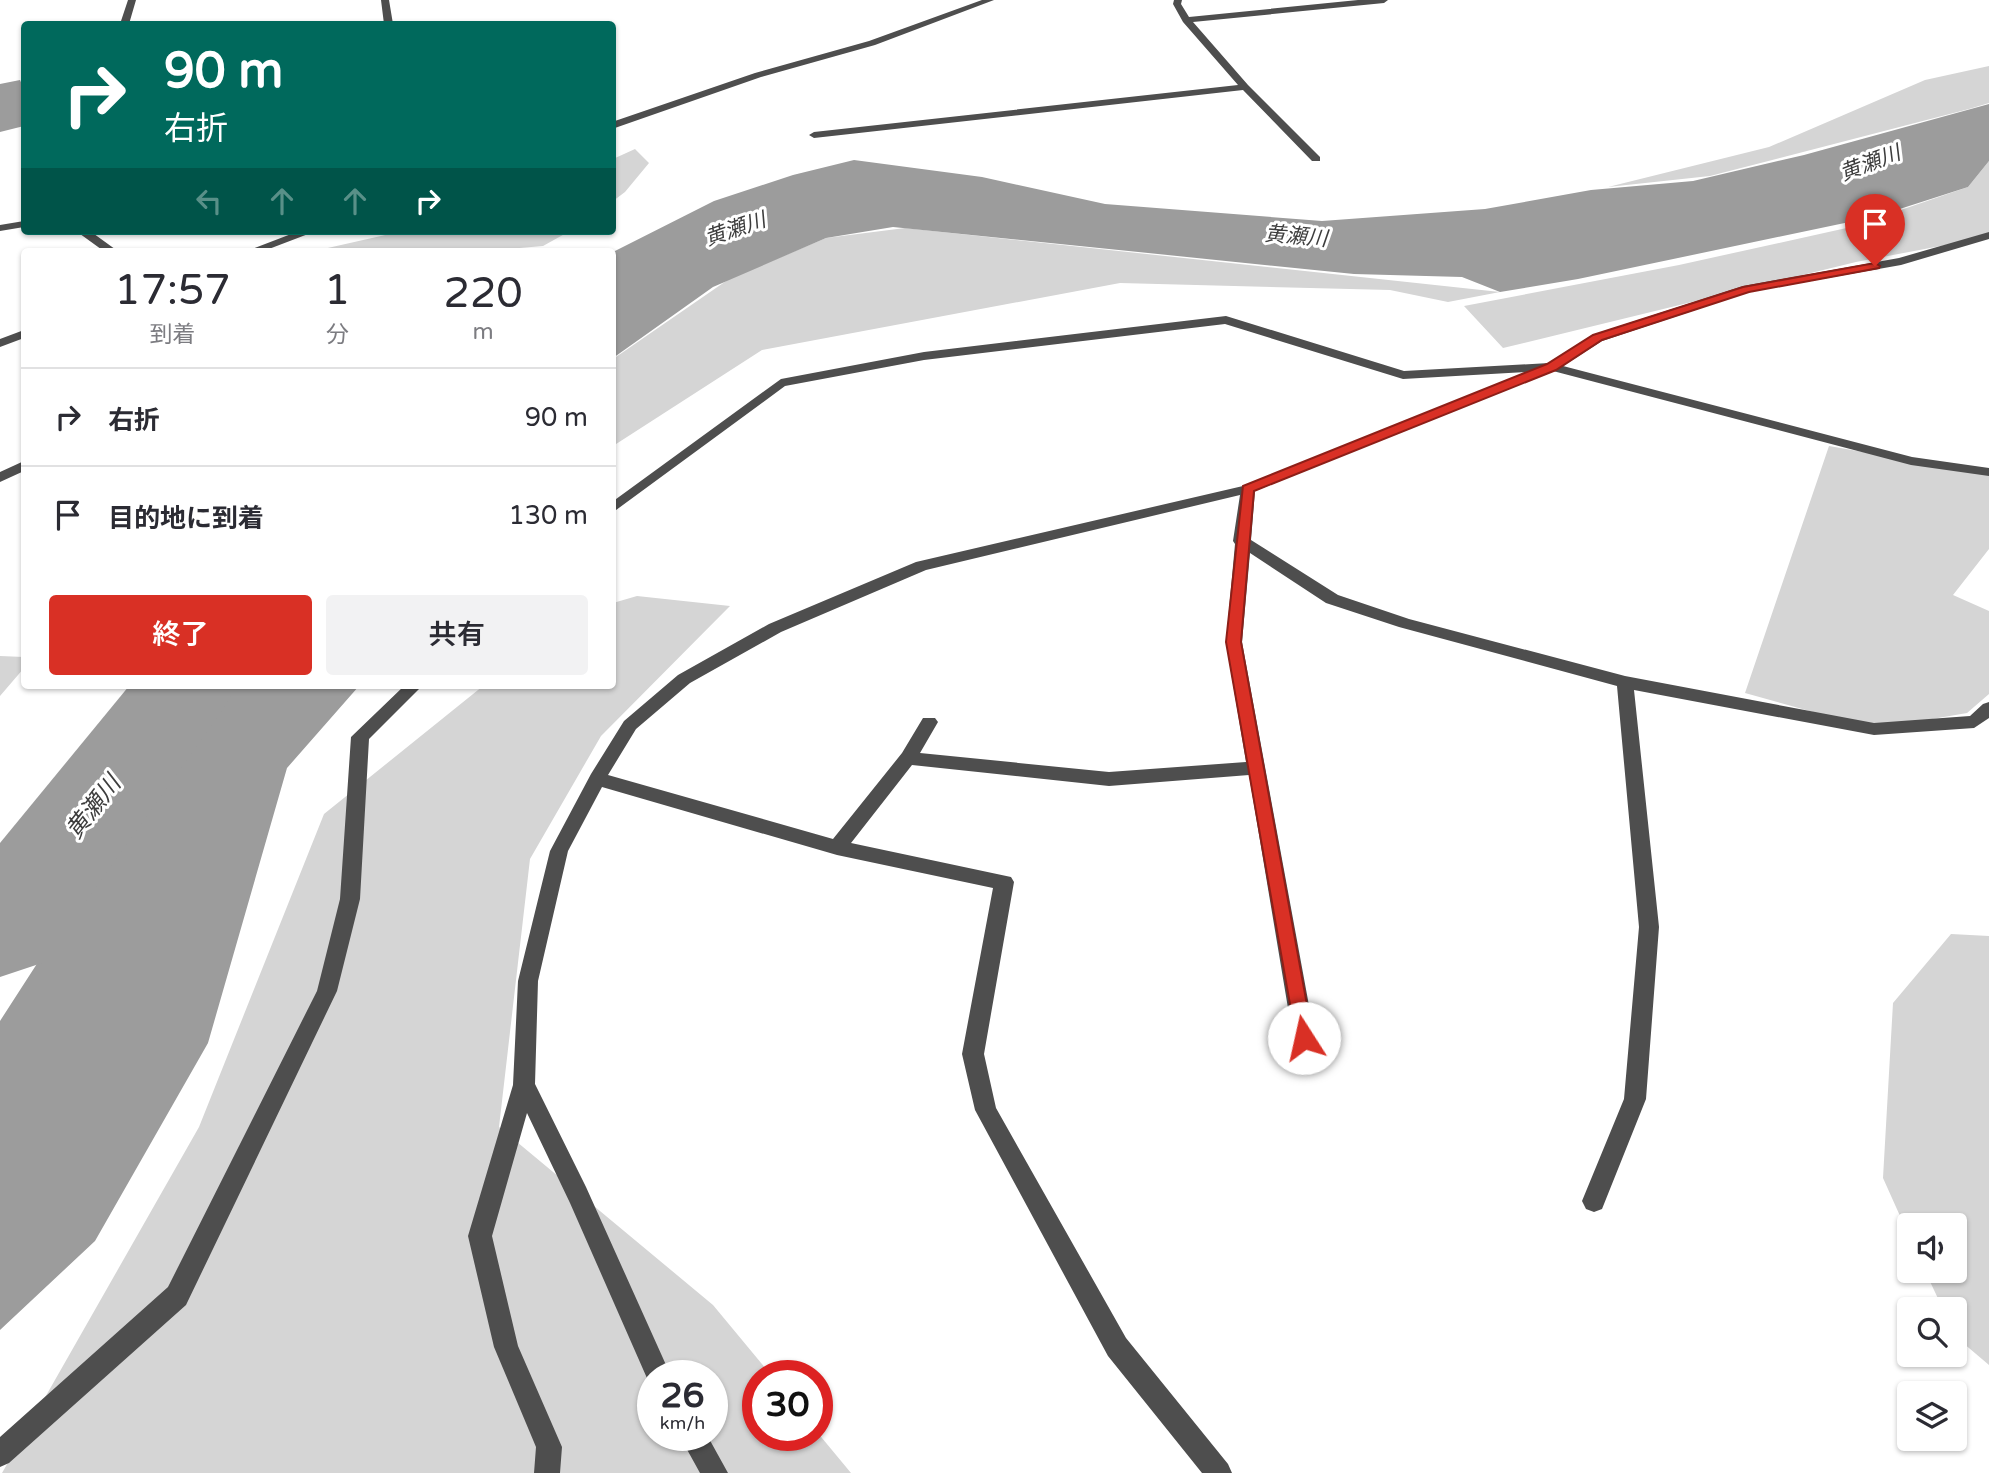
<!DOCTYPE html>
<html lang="ja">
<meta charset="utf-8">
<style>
:root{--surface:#fff;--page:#f2f2f3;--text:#2b2b33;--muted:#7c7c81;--line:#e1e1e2;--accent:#d93025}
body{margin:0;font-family:"Varela Round","Noto Sans JP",sans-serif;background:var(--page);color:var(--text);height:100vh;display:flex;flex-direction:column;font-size:26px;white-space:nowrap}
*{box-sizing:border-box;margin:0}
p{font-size:23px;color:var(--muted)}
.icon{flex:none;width:38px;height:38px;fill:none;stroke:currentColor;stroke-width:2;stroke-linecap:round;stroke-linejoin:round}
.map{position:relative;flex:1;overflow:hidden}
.sheet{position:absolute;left:21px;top:248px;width:595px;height:441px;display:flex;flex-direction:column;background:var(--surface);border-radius:7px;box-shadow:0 2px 5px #0004}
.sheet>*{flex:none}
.hud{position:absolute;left:21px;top:21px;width:595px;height:214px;border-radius:7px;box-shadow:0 2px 5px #0004;background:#00695c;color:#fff;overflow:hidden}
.tools{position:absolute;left:1897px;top:1213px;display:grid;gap:14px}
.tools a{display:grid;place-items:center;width:70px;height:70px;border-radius:7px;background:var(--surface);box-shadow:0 2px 5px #0004;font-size:35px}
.speed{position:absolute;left:637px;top:1360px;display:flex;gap:14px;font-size:35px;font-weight:700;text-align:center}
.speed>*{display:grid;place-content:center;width:91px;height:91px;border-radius:50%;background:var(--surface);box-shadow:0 2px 5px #0004;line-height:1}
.speed small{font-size:18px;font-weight:400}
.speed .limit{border:10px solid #d22;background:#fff;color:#111}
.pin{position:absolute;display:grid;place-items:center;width:60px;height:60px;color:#fff;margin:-72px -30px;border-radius:50% 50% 50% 0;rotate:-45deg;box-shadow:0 0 7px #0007}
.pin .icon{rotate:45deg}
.me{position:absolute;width:77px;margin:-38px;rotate:350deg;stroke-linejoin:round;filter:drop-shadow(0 0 5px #0008)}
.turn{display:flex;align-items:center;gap:24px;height:147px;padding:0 28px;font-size:32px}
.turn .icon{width:91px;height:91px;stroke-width:2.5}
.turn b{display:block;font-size:49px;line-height:60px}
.lanes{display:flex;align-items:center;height:66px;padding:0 28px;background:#0003;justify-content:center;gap:35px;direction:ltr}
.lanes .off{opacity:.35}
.eta{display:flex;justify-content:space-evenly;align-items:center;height:119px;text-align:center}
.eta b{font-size:42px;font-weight:600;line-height:49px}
.cta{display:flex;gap:14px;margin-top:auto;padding:14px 28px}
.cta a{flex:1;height:80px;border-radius:7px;background:var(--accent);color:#fff;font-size:28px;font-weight:600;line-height:80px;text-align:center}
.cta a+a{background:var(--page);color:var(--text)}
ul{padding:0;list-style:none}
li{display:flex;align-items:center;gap:21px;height:98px;padding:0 28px;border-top:2px solid var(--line)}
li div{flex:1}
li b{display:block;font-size:26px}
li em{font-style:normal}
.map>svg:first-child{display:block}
.green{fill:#d5d5d5;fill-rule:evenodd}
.water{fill:#9c9c9c}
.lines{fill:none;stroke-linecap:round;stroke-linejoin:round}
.river{fill:#9c9c9c;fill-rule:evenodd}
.minor{fill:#4e4e4e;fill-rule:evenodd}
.route{fill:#d93025;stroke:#8d1f18;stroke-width:2}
.labels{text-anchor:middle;stroke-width:6;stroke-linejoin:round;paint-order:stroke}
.far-water-label{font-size:21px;font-style:italic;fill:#3d3d3d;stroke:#fff}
.water-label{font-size:24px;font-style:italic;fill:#3d3d3d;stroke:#fff}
</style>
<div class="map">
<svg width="1989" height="1473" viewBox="0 0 1989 1473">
<rect width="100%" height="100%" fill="#fff"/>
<path class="green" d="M 1989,66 L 1989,103 L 1969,109 L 1710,176 L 1608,187 L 1769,147 L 1925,80 Z
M 635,149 L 649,163 L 625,192 L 613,201 L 613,159 Z
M 1989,161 L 1989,233 L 1967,241 L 1856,262 L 1503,348 L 1464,306 L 1679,265 L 1851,227 L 1968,187 Z
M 905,228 L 1500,292 L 1448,302 L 1390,290 L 1120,283 L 762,350 L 613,446 L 613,359 L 729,279 L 826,238 Z
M 403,231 L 570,231 L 543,246 L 475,252 L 310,252 Z
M 1829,446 L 1989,474 L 1989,549 L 1953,595 L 1989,611 L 1989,694 L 1967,713 L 1874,729 L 1745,693 Z
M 637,596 L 730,606 L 601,736 L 530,859 L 499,1127 L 713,1305 L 771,1375 L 758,1376 L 758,1435 L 817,1435 L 817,1432 L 851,1473 L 2,1473 L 199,1127 L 324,814 L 483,686 L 612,686 L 613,603 ZM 653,1376 L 712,1376 L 712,1435 L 653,1435 Z
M 0,656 L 24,657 L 24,668 L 0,696 Z
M 1951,934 L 1989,936 L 1989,1365 L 1956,1337 L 1955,1309 L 1943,1309 L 1925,1271 L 1955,1270 L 1955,1225 L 1909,1225 L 1909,1236 L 1883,1178 L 1893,1003 Z"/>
<path class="water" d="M 20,80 L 24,89 L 24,126 L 0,132 L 0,84 Z
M 1989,104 L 1989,161 L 1968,187 L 1878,216 L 1578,279 L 1500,292 L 1462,277 L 1354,274 L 893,227 L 826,238 L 713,287 L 613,358 L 613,252 L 714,201 L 793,175 L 854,160 L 982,177 L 1105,204 L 1322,221 L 1485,209 L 1591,190 L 1693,181 L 1804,155 Z
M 131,686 L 359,686 L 287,768 L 208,1043 L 95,1241 L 0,1330 L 0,1021 L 82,894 L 99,739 Z"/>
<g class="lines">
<path class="river" d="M 129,686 L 237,686 L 222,711 L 42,963 L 0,977 L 0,843 Z"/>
<path class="minor" d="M 128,0 L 136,0 L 129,24 L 120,24 Z
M 381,0 L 389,0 L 393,24 L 384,24 Z
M 982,0 L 994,0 L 875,45 L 761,77 L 612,129 L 612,122 L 755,73 L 869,41 Z
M 1174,0 L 1182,0 L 1181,4 L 1189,17 L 1358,0 L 1388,0 L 1384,3 L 1193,22 L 1248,85 L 1320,157 L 1320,161 L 1312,161 L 1243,90 L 814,138 L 809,135 L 814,132 L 1238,85 L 1183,22 L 1173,4 Z
M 24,221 L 24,227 L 0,231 L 0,225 Z
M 76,231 L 90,231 L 119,252 L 105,252 Z
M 299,231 L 316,231 L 261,252 L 244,252 Z
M 1989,232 L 1989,239 L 1901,265 L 1749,292 L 1602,341 L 1563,366 L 1912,457 L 1989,468 L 1989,476 L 1911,465 L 1553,371 L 1255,491 L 1251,540 L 1338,595 L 1409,619 L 1625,676 L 1874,723 L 1970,716 L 1983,704 L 1989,702 L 1989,718 L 1974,728 L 1874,735 L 1634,690 L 1659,927 L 1646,1099 L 1602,1209 L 1594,1212 L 1586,1209 L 1582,1201 L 1624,1099 L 1639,927 L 1617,686 L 1399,627 L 1326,603 L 1250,553 L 1242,642 L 1315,1038 L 1311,1045 L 1304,1047 L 1297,1045 L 1293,1038 L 1249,775 L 1109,786 L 912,765 L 851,843 L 1011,877 L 1014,882 L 984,1054 L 996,1108 L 1126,1338 L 1228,1464 L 1232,1473 L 1202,1473 L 1108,1356 L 975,1110 L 962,1054 L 993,888 L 837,855 L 602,787 L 568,851 L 538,981 L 535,1084 L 586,1187 L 671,1376 L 653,1376 L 653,1386 L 650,1385 L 570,1203 L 527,1113 L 492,1236 L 518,1346 L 562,1447 L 560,1473 L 534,1473 L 536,1447 L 494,1347 L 468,1236 L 513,1085 L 518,981 L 550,851 L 591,774 L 624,721 L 678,675 L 769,624 L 916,562 L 1243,486 L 1527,372 L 1403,379 L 1225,324 L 924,360 L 785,386 L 612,513 L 612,502 L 781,379 L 924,352 L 1226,316 L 1404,371 L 1549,363 L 1592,335 L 1743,286 L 1899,258 ZM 1240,495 L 1233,541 L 1235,544 L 1226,642 L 1246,762 L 1109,772 L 920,753 L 938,722 L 935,718 L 923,718 L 902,753 L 833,839 L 608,775 L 636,729 L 690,683 L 781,632 L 926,570 Z
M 24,330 L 24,338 L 0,347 L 0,339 Z
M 24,461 L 24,471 L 0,482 L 0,472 Z
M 404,686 L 422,686 L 369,739 L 360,899 L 337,991 L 186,1305 L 9,1463 L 0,1467 L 0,1437 L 168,1287 L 317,991 L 340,899 L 351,737 Z
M 679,1435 L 707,1435 L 728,1473 L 700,1473 Z"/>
</g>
<path class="route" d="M 1875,263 L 1880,266 L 1879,268 L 1749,292 L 1602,340 L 1556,370 L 1254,491 L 1241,642 L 1313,1038 L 1311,1044 L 1304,1047 L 1297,1044 L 1226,642 L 1243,486 L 1547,364 L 1593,335 L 1743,287 Z"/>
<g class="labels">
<g class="far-water-label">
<text transform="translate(1870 163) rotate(-21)" y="7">黄瀬川</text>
<text transform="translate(735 229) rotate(-19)" y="7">黄瀬川</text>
<text transform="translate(1296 236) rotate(5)" y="7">黄瀬川</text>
</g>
<g class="water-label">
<text transform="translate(93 807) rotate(-52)" y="8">黄瀬川</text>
</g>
</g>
</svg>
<div class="tools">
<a><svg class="icon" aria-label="sound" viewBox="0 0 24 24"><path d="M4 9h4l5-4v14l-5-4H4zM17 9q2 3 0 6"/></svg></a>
<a><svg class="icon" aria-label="search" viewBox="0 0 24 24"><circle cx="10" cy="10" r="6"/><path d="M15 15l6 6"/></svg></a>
<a><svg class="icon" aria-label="layers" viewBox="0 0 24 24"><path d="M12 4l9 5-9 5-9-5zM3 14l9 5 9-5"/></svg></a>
</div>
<div class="speed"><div>26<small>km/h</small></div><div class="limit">30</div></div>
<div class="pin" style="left:1875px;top:266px;background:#d93025"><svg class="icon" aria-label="arrive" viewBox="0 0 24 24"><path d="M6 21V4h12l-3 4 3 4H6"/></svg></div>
<svg class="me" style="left:1304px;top:1038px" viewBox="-20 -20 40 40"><circle r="19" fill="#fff"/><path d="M0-13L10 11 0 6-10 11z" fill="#d93025"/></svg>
<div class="hud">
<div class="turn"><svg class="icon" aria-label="right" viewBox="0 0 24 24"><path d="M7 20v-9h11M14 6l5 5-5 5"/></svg><div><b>90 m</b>右折</div></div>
<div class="lanes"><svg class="icon off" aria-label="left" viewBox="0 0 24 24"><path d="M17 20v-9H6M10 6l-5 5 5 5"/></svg><svg class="icon off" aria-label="ahead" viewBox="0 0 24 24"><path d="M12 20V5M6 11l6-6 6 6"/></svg><svg class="icon off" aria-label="ahead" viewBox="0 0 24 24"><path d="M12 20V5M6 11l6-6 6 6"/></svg><svg class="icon" aria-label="right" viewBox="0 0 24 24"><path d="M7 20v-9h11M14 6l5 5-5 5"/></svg></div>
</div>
<section class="sheet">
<div class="eta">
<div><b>17:57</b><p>到着</p></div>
<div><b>1</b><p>分</p></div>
<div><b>220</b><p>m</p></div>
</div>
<ul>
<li><svg class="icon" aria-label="right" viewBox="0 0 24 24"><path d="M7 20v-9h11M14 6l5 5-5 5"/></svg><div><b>右折</b></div><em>90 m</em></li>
<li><svg class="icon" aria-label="arrive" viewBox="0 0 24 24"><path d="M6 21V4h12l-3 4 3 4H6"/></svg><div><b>目的地に到着</b></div><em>130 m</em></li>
</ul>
<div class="cta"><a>終了</a><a>共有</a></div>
</section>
</div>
